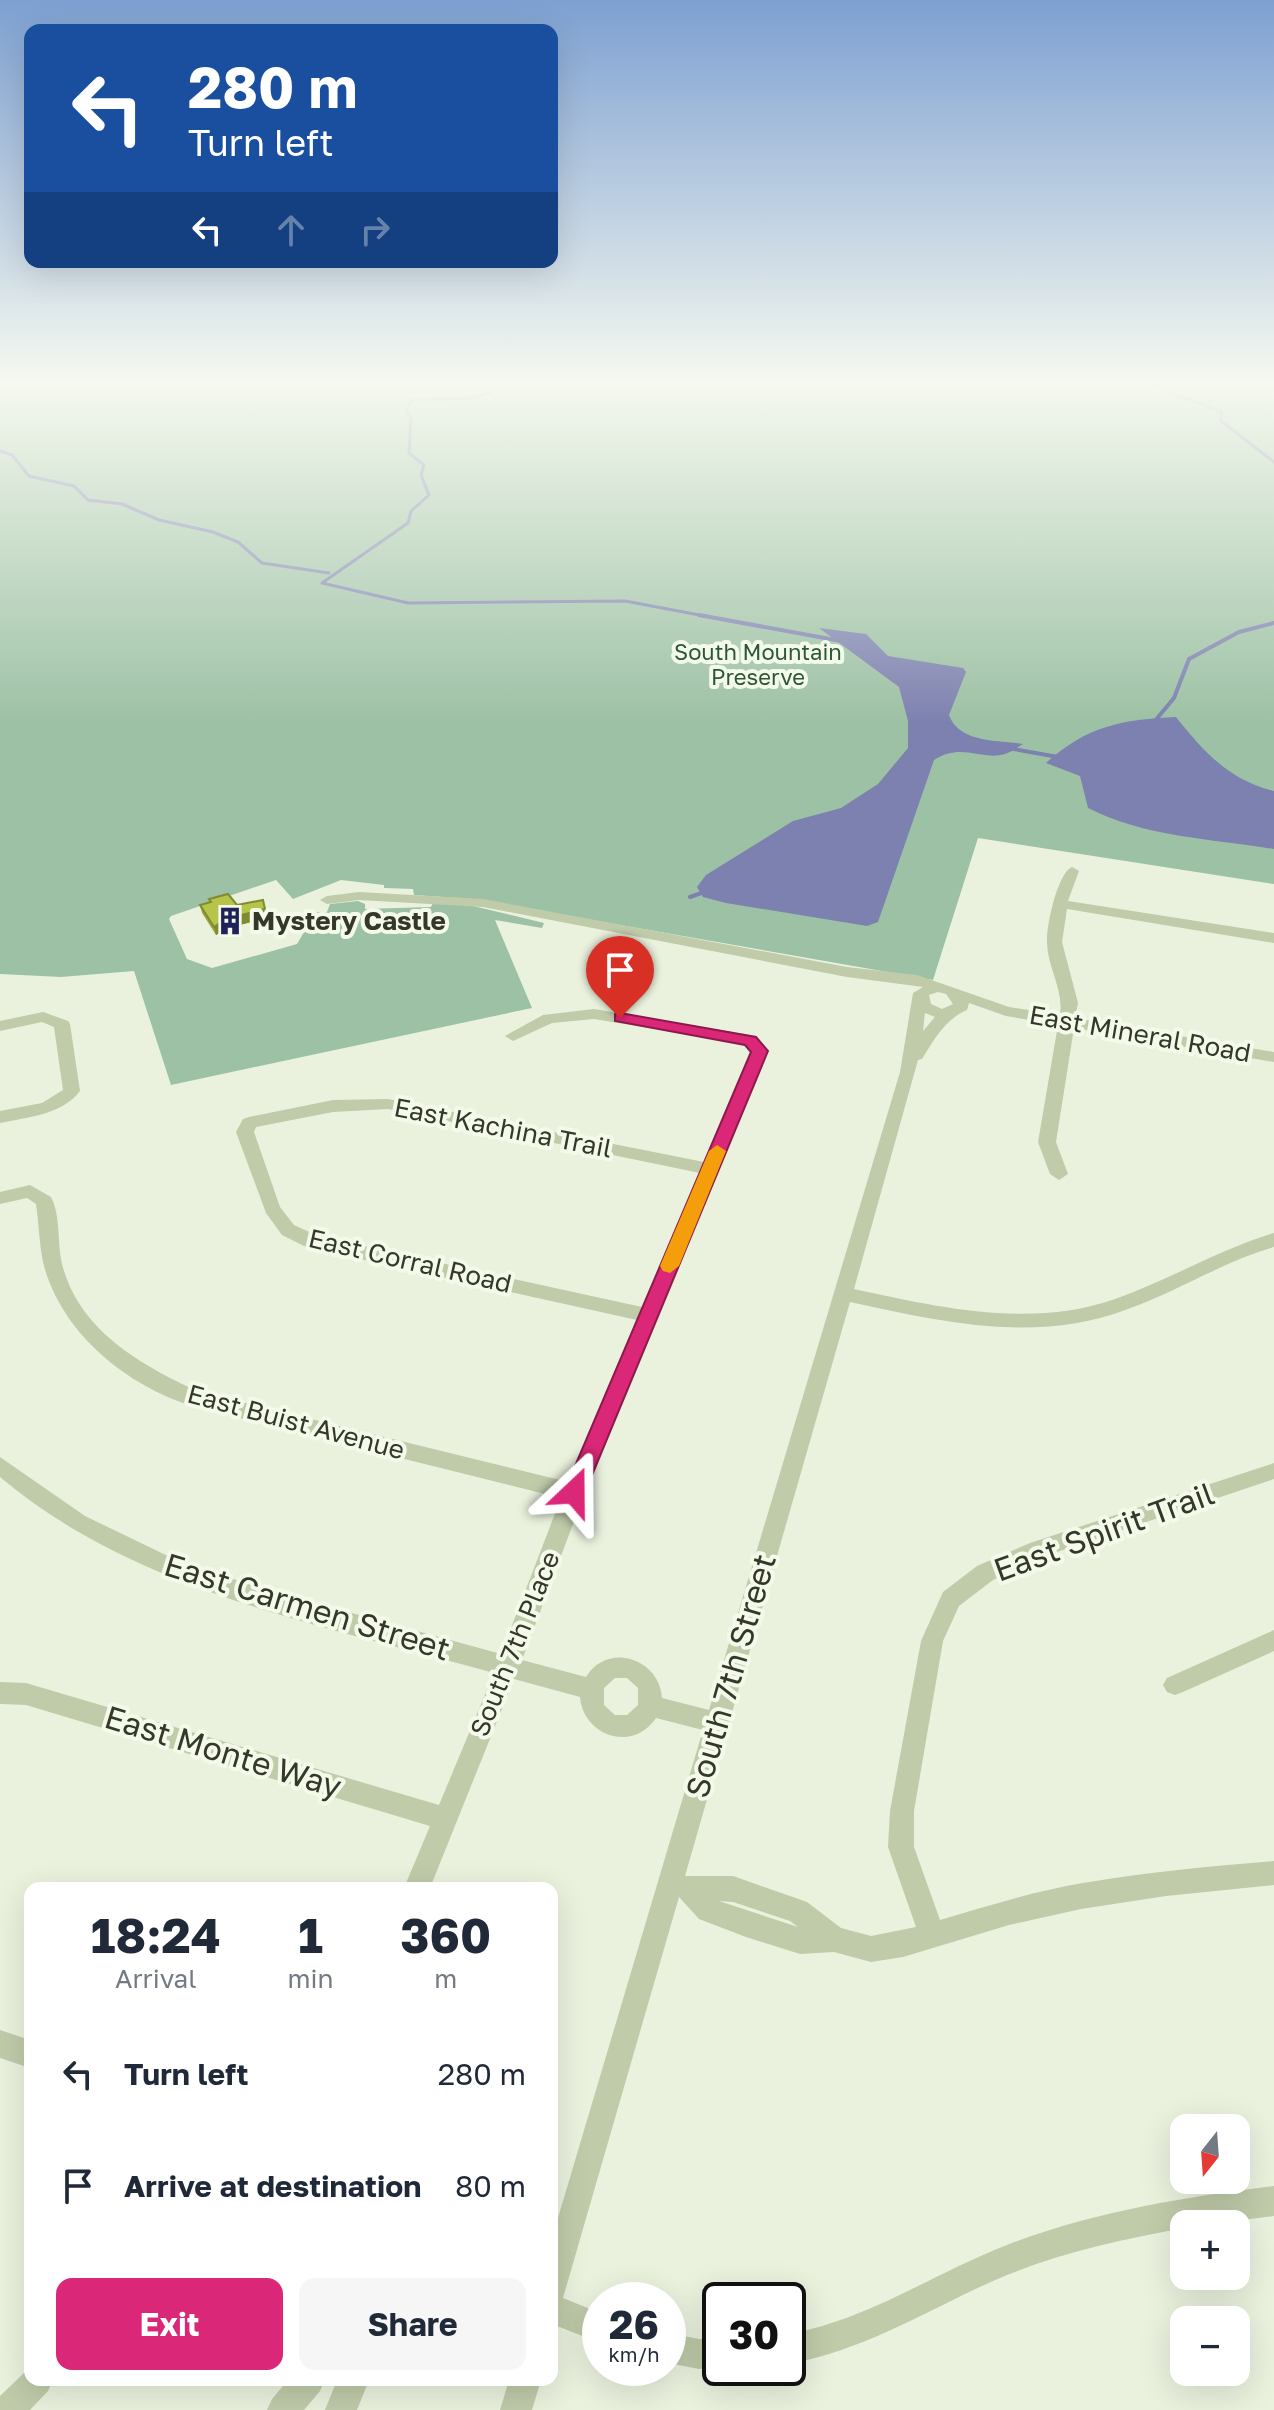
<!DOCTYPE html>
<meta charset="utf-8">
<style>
:root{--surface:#fff;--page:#f6f6f7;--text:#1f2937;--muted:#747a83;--accent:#db2777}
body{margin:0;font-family:"Golos Text",sans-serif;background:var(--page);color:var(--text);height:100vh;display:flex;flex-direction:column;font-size:30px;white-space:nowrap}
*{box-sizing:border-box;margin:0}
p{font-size:26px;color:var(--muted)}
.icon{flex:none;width:44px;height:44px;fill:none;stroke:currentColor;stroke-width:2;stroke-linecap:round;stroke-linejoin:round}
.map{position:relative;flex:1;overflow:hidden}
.sheet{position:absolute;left:24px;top:1882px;width:534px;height:504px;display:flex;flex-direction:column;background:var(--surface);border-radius:16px;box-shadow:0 8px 32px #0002}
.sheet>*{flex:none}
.top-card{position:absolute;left:24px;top:24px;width:534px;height:244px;border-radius:16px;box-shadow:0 8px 32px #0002;background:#1a4fa0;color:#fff;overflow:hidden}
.needle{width:52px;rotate:197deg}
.controls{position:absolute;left:1170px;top:2114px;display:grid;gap:16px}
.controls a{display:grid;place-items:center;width:80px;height:80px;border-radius:16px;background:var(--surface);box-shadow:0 8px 32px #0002;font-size:40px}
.speed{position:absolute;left:582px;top:2282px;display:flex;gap:16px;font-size:40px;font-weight:700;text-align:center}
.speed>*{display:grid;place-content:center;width:104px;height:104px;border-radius:50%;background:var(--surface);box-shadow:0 8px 32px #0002;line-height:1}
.speed small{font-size:20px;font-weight:400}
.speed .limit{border:4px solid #111;border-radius:12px;background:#fff;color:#111}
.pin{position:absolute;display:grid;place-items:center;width:68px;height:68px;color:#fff;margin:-82px -34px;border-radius:50% 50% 50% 0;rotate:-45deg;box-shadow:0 0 8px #0007}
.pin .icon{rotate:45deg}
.me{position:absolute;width:88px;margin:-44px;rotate:23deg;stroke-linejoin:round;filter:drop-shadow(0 0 6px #0008)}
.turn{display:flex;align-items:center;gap:28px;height:168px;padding:0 32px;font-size:36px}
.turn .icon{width:104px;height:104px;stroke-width:2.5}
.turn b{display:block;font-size:56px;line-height:68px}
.lanes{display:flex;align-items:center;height:76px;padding:0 32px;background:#0003;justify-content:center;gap:40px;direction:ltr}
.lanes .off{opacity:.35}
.eta{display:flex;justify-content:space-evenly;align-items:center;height:136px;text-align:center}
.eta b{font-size:48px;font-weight:700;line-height:56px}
.action{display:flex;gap:16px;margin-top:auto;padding:16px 32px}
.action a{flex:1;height:92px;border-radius:16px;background:var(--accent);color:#fff;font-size:32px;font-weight:700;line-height:92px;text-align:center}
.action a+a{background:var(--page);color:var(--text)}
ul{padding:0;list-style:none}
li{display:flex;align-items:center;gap:24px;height:112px;padding:0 32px}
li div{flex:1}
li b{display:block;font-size:30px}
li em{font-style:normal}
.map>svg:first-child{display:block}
.green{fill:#9dc1a5}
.water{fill:#7d81af}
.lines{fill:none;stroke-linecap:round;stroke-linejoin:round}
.stream-far1{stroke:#7d81af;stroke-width:3}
.stream{stroke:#7d81af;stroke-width:4}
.minor{fill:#bfcba9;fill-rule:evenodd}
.wall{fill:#9da93f}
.shaded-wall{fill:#7f8a33}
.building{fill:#b6c549;stroke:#7f8a33;stroke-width:2}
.route{fill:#db2777;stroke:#8e194d;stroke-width:2}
.slow{fill:#f59e0b}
.labels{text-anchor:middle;stroke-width:8;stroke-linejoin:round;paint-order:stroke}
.far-park-label{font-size:22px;fill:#2d5637;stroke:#f3faea}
.poi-label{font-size:26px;font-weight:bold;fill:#353829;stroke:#f3faea;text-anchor:start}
.street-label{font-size:26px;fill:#353829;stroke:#f3faea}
.near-street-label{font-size:32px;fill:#353829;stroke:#f3faea}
</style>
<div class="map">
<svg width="1274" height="2410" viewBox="0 0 1274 2410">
<rect width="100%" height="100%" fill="#eaf2de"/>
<path class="green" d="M 0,386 L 1274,386 L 1274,884 L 978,838 L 933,980 L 473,899 L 414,895 L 413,889 L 384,888 L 384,885 L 341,880 L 293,899 L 276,880 L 171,916 L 169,919 L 187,959 L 212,968 L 297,944 L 309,924 L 304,913 L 327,912 L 330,904 L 358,901 L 365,904 L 365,909 L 431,907 L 433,903 L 469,905 L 544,923 L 542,928 L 495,920 L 532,1008 L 171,1085 L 134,971 L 61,977 L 0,974 Z"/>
<path class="water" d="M 819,628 L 866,634 L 888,656 L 963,668 L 966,672 L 949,715 C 959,743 997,740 1023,744 C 1018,747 1011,752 1005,754 C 982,761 961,742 934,760 L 878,922 L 867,926 L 726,903 L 703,897 L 697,887 L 706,875 L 793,821 L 841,808 L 878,784 L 908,748 L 908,721 L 899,687 Z
M 1176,717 C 1204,752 1229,780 1274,791 L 1274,849 C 1213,839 1144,837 1088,808 L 1080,776 L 1046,763 C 1088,725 1122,720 1176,717 Z"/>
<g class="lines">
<path class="stream-far1" d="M 479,386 L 490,393 L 470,398 L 412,400 L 406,410 L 411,417 L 409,453 L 424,465 L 421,475 L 429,495 L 411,511 L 408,523 L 322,583 L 408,603 L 625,601 L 710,617
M 1153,386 L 1222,412 L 1221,421 L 1274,462
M 0,451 L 12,455 L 29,476 L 74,486 L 88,500 L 122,504 L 159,520 L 213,532 L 238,542 L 262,563 L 329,573"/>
<path class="stream" d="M 699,615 L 841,641
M 1154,722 L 1174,698 L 1189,659 L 1239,632 L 1274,623
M 1008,748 L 1058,757
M 690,897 L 707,891"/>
<path class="minor" d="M 1072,867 L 1079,871 L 1068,901 L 1274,933 L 1274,943 L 1067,909 L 1062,942 L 1078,1003 L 1075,1018 L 1274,1052 L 1274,1062 L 1074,1028 L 1056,1142 L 1068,1174 L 1059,1180 L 1050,1174 L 1038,1142 L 1058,1025 L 1006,1016 L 969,1003 L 967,1010 C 945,1019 934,1040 922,1059 L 918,1060 L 854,1289 C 938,1307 1030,1329 1115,1299 C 1169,1280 1218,1250 1274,1233 L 1274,1247 C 1223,1262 1178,1291 1128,1309 C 1037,1344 942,1322 850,1302 L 685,1876 L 733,1876 L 807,1902 L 841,1928 L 871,1936 L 916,1927 L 888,1847 L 890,1811 L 921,1641 L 943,1592 L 977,1566 L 1030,1543 L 1274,1463 L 1274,1479 L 1045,1556 L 993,1580 L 959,1606 L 943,1641 L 914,1811 L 914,1847 L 940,1920 C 987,1906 1035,1891 1083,1883 C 1147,1872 1210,1866 1274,1861 L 1274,1885 L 1166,1896 L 1081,1909 L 1009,1925 L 903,1957 L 871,1962 L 834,1952 L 800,1954 L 746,1937 L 699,1919 L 679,1897 L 563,2298 L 600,2313 L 600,2343 L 552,2324 L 552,2238 L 703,1730 L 656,1718 C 633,1753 583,1736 580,1697 L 514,1679 L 430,1888 L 404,1888 L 430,1826 L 26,1705 L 0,1704 L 0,1682 L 26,1683 L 439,1805 L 494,1673 C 326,1626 136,1592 0,1477 L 0,1457 L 85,1516 L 172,1558 L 257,1587 L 501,1654 L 561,1498 L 192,1406 C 126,1385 63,1334 44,1266 C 39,1246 39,1224 36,1204 L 27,1198 L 0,1204 L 0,1192 L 30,1185 L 51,1197 C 61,1216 57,1243 62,1264 C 79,1330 139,1364 197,1391 L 568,1482 L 637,1320 L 306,1247 L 282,1235 L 266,1213 L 236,1132 L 243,1119 L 249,1117 L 333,1100 L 388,1099 L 704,1162 L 752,1052 L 745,1044 L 594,1019 L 552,1023 L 513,1041 L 505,1036 L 543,1015 L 594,1009 L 756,1036 L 768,1051 L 585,1492 L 522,1660 L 586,1677 C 608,1641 660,1659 662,1698 L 709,1710 L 900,1072 L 913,993 L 923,987 L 847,977 L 483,907 L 359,900 L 327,904 L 320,900 L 327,896 L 359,892 L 483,899 L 847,967 L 917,975 L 1009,1007 L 1060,1015 C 1064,989 1047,967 1047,942 C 1046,926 1058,872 1072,867 ZM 938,992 L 946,994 L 953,1004 L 942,1009 L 931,1004 L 929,995 ZM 925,1013 L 935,1017 L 923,1031 ZM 388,1109 L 700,1173 L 642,1307 L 318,1236 L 294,1225 L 280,1207 L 254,1132 L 256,1127 L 333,1112 ZM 615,1678 L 627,1678 L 638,1688 L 638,1705 L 627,1715 L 615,1715 L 604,1705 L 604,1688 ZM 719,1901 L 733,1902 L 790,1921 L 798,1927 Z
M 43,1012 L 68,1021 L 70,1024 L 80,1091 C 62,1115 28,1117 0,1123 L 0,1111 L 42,1103 L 63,1090 L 54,1027 L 42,1022 L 0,1031 L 0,1021 Z
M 1274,1630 L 1274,1651 L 1183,1692 L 1175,1695 L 1167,1692 L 1163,1685 L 1167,1678 Z
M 0,2030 L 30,2040 L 30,2068 L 0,2058 Z
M 1274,2186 L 1274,2216 L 1210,2224 L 1184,2224 L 1184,2228 C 1125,2239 1063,2252 1007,2275 C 933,2306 868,2350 788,2364 L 788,2334 C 868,2320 932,2274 1007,2245 C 1092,2212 1184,2197 1274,2186 Z
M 668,2333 L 699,2339 L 720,2338 L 721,2368 L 699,2369 L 668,2363 Z
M 30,2367 L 30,2380 L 53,2380 L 48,2391 L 30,2410 L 0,2410 L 0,2396 Z
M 288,2380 L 325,2380 L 320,2391 L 304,2410 L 267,2410 L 272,2399 Z
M 337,2380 L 369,2380 L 357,2410 L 325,2410 Z
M 509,2380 L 541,2380 L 532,2410 L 500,2410 Z"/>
</g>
<path class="wall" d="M 209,899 L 237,905 L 266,918 L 228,928 L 216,935 L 202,913 L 200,905 L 209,902 Z"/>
<path class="shaded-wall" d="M 265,909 L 266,918 L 228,928 L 216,935 L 214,927 L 226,919 Z"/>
<path class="building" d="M 228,894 L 237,905 L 263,900 L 265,909 L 226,919 L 214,927 L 200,905 L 211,902 L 209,899 Z"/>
<linearGradient id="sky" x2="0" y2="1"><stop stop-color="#7da0d1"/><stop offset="0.53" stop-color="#f6f9f0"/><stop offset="1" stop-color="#f6f9f0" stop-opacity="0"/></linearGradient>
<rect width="1274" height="723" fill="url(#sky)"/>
<path class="route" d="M 620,1013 L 756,1037 L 768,1051 L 585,1492 L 582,1498 L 567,1498 L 564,1492 L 751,1052 L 745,1045 L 615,1021 L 615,1014 Z"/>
<path class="slow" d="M 717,1145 L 726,1151 L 679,1266 L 670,1273 L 663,1271 L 660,1266 L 709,1151 Z"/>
<defs>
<symbol id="building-bare" viewBox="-9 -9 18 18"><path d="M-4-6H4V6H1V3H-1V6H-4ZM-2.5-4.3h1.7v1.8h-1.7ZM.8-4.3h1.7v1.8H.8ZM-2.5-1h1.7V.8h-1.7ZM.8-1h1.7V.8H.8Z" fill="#1f2259" stroke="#f3faea" stroke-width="2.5" paint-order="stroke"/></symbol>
</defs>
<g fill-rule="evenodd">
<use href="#building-bare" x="210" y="901" width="40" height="40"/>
</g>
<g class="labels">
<g class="far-park-label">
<text x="758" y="660">South Mountain<tspan x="758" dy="25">Preserve</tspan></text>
</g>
<g class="poi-label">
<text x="252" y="930">Mystery Castle</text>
</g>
<g class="street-label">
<text transform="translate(1140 1034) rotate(10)" y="9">East Mineral Road</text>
<text transform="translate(503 1128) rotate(11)" y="9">East Kachina Trail</text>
<text transform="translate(410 1261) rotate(13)" y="9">East Corral Road</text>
<text transform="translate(296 1422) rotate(15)" y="9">East Buist Avenue</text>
<text transform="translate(515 1644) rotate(-68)" y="9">South 7th Place</text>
</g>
<g class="near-street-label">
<text transform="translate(1104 1532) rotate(-20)" y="11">East Spirit Trail</text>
<text transform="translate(307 1607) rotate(17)" y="11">East Carmen Street</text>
<text transform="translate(731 1676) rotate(-74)" y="11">South 7th Street</text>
<text transform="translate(223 1752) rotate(17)" y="11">East Monte Way</text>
</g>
</g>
</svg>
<div class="controls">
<a><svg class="needle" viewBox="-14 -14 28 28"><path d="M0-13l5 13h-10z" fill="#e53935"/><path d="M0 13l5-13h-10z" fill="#747a83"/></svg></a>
<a>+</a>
<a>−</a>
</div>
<div class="speed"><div>26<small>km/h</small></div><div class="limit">30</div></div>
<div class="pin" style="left:620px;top:1018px;background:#d93025"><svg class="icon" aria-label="arrive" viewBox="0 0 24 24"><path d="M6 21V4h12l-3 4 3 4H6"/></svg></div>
<svg class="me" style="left:574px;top:1492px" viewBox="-20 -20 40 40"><path d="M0-17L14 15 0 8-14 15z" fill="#db2777" stroke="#fff" stroke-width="4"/></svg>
<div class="top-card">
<div class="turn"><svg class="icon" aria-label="left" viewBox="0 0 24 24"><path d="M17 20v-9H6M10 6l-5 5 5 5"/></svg><div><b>280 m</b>Turn left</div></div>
<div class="lanes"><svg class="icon" aria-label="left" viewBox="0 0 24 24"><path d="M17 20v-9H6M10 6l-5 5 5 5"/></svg><svg class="icon off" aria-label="ahead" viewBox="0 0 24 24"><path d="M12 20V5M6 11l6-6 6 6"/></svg><svg class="icon off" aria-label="right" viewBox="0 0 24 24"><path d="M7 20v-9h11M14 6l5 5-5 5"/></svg></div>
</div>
<section class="sheet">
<div class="eta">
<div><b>18:24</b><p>Arrival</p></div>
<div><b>1</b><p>min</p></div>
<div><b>360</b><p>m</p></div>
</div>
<ul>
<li><svg class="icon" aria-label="left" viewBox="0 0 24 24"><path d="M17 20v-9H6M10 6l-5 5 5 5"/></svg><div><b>Turn left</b></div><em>280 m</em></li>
<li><svg class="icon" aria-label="arrive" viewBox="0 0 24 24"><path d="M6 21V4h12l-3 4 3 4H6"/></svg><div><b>Arrive at destination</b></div><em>80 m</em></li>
</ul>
<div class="action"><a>Exit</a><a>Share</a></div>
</section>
</div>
